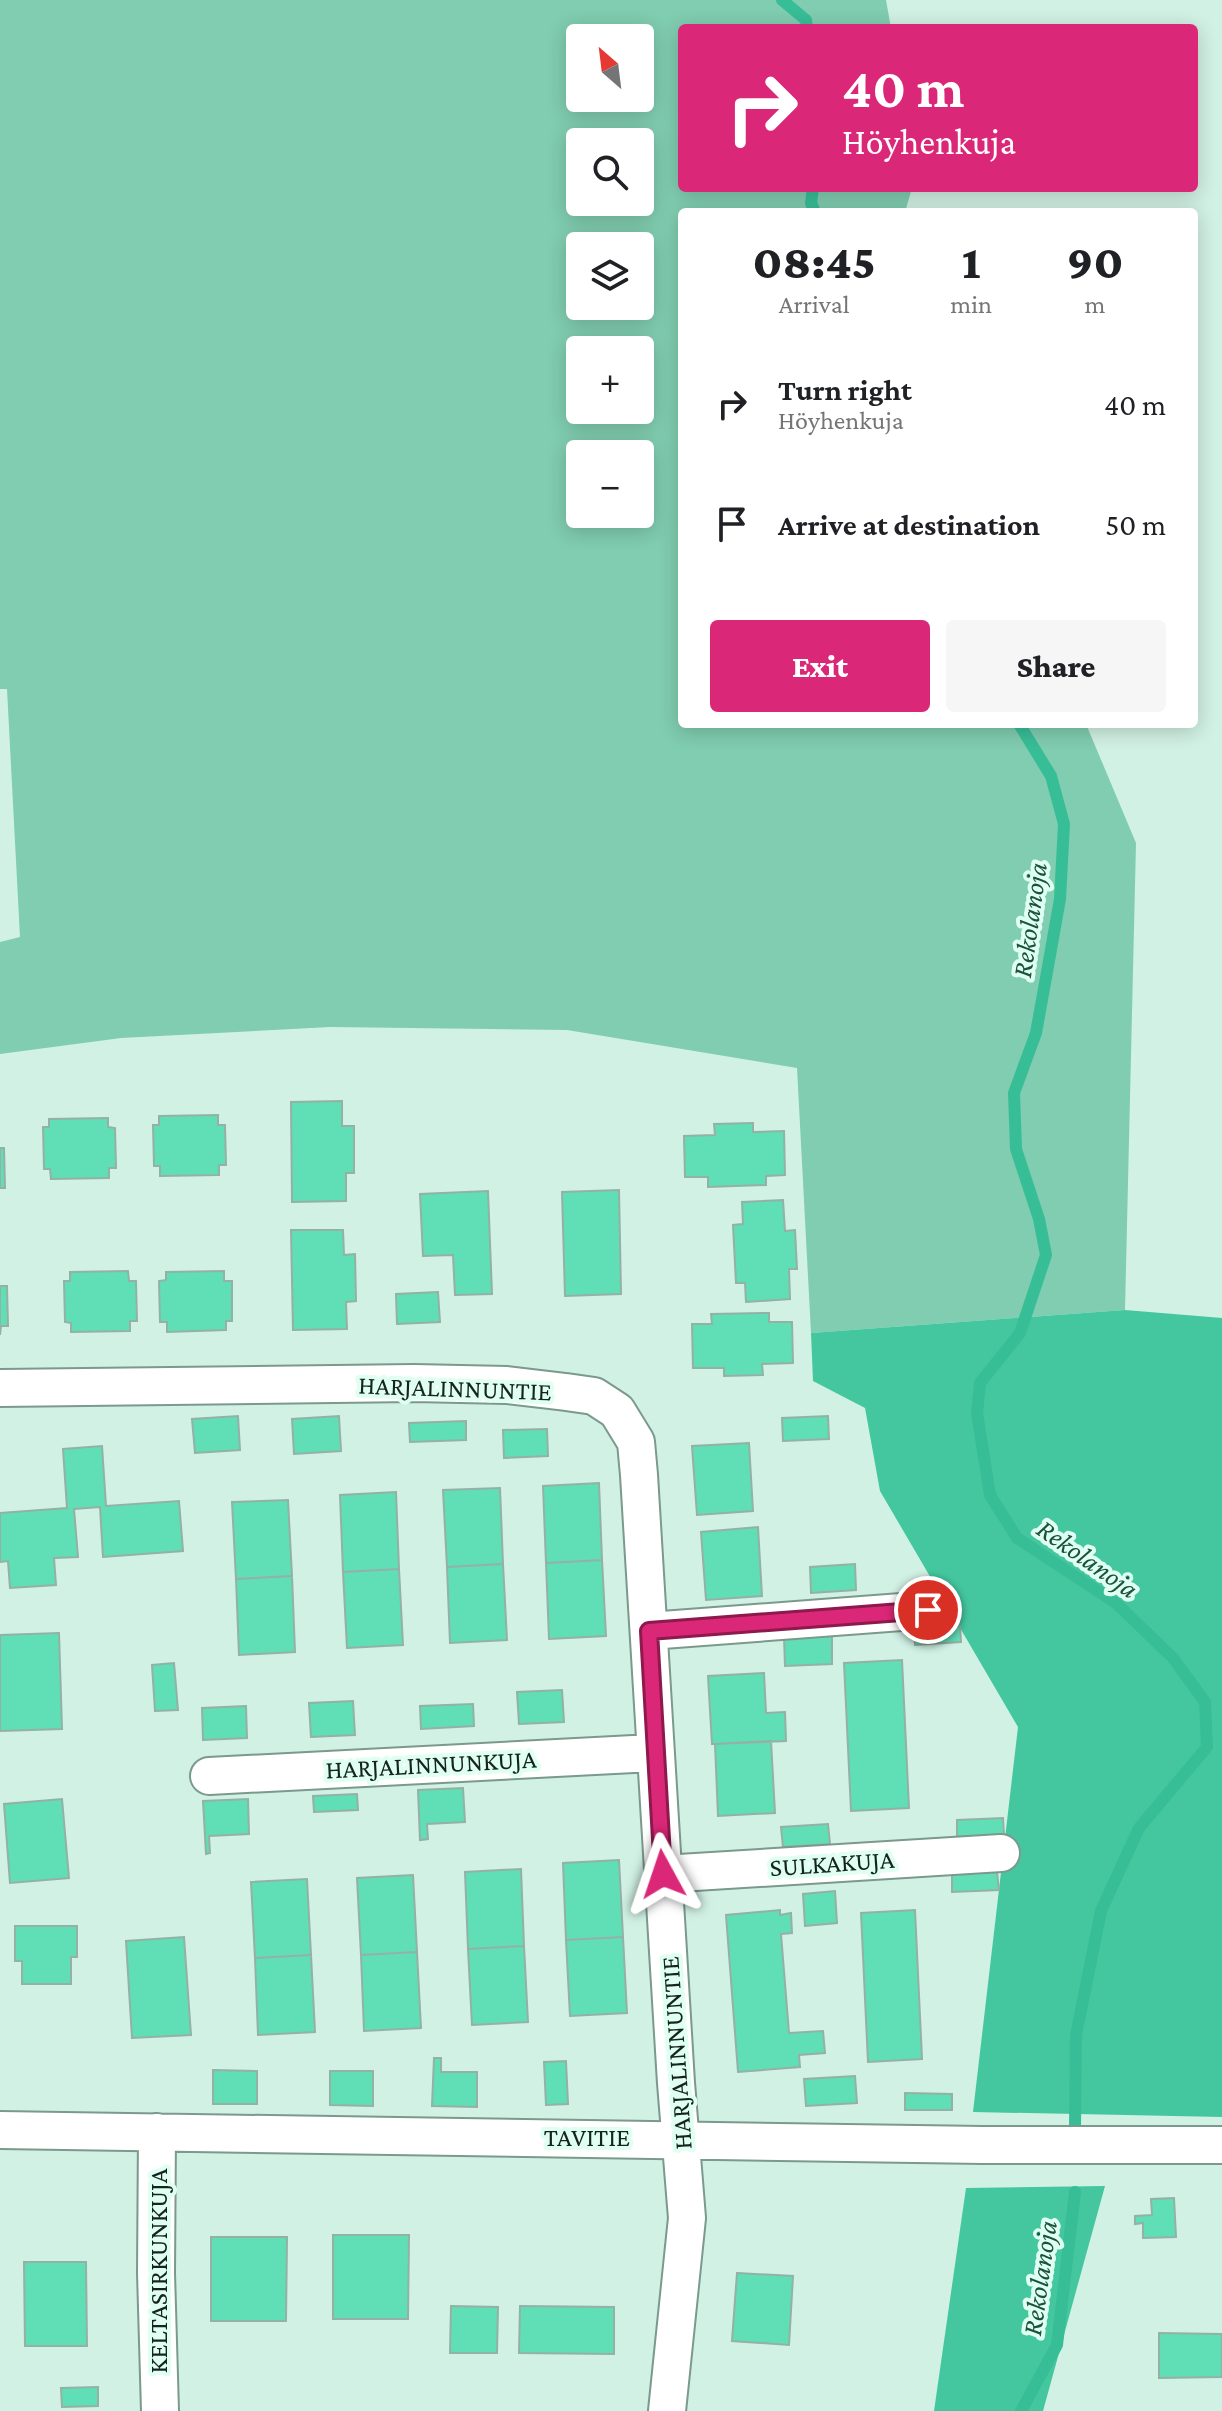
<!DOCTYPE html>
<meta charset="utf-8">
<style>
:root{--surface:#fff;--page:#f6f6f6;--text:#202124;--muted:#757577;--accent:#db2777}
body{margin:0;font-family:"Crimson Pro",serif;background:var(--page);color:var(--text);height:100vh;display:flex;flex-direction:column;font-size:30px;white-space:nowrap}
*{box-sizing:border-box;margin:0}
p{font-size:26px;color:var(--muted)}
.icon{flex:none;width:44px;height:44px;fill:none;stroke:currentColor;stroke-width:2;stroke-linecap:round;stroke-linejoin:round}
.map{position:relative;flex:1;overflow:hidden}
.sheet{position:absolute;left:678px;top:208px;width:520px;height:520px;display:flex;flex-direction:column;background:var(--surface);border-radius:8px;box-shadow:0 4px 20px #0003}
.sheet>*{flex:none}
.banner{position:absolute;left:678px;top:24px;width:520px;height:168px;border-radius:8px;box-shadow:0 4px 20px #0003;background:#db2777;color:#fff;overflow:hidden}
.needle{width:52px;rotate:332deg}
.fabs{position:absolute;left:566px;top:24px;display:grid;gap:16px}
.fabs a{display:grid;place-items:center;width:88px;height:88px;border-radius:8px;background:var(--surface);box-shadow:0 4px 20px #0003;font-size:40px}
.pin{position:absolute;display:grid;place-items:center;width:68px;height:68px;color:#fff;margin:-34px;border:4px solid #fff;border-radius:50%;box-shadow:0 2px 8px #0007}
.me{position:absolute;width:88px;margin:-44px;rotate:355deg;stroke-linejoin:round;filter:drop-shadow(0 0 6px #0008)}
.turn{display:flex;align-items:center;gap:28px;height:168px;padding:0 32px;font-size:36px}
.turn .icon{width:104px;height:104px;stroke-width:2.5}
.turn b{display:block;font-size:56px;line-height:68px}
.eta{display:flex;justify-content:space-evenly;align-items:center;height:136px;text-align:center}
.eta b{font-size:48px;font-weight:800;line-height:56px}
.primary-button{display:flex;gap:16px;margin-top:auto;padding:16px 32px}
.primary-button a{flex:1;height:92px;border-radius:8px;background:var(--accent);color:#fff;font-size:32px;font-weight:800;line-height:92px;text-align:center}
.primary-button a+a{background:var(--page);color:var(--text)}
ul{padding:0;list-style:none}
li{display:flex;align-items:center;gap:24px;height:120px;padding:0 32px}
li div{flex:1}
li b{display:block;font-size:30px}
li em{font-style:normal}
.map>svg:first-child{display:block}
.green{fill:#80cdb1;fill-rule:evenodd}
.forest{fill:#44c79f}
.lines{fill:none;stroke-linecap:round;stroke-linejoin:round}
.stream{stroke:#38be97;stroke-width:12}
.building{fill:#60dfb6;stroke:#93b1a5;stroke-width:2}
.street-casing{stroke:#7b998d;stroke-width:40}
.street{stroke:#fff;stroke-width:36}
.route-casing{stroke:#8e194d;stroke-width:20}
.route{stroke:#db2777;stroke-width:14}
.labels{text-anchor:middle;stroke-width:8;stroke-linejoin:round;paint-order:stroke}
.street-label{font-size:26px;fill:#17231e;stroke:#defff1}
.water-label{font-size:28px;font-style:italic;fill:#1c5140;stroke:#defff1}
</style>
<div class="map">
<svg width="1222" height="2411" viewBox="0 0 1222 2411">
<rect width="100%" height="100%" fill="#d1f1e4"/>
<path class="green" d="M 0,0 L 886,0 L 891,28 L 682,28 L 682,188 L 912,188 L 905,212 L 682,212 L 682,724 L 1086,724 L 1136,843 L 1125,1310 L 811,1333 L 797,1068 L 567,1030 L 330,1027 L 121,1038 L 0,1054 L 0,942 L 20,937 L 7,689 L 0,689 ZM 580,38 L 640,38 L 640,98 L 580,98 ZM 580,142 L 640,142 L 640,202 L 580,202 ZM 580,246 L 640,246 L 640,306 L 580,306 ZM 580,350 L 640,350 L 640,410 L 580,410 ZM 580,454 L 640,454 L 640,514 L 580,514 Z"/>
<path class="forest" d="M 1125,1310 L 1222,1318 L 1222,2117 L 973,2112 L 1018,1727 L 880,1491 L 865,1408 L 813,1381 L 811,1333 Z
M 1105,2186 L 1043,2411 L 934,2411 L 966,2188 Z"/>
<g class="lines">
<path class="stream" d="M 782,0 L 806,20 L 807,28
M 813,188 L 811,203 L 815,212
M 1019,724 L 1051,776 L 1064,824 L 1060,899 L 1047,972 L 1036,1033 L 1014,1093 L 1016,1149 L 1039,1219 L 1046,1255 L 1020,1333 L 980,1383 L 977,1413 L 990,1495 L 1017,1538 L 1116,1603 L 1173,1658 L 1205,1702 L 1207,1747 L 1139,1828 L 1101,1911 L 1076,2035 L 1075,2127
M 1021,2411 L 1057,2345 L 1075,2192"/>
</g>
<path class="building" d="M 342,1101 L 342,1126 L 354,1126 L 354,1173 L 346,1173 L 346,1201 L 292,1202 L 291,1102 Z
M 218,1115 L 218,1125 L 225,1125 L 226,1165 L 219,1165 L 219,1175 L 160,1176 L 160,1166 L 154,1166 L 153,1125 L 159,1125 L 159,1116 Z
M 108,1118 L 108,1127 L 115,1128 L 116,1168 L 109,1168 L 109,1178 L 51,1179 L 50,1169 L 44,1169 L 43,1127 L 49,1127 L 49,1119 Z
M 753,1123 L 753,1132 L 784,1131 L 785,1175 L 766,1176 L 766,1185 L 708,1187 L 708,1177 L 685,1177 L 684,1136 L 715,1135 L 714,1124 Z
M 0,1148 L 4,1148 L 5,1188 L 0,1188 Z
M 619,1190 L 621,1294 L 565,1296 L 562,1192 Z
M 488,1191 L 492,1294 L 455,1295 L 453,1255 L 423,1256 L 420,1194 Z
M 783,1200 L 785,1231 L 795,1230 L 797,1269 L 789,1269 L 790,1299 L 746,1302 L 745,1283 L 736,1283 L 733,1225 L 743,1224 L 742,1202 Z
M 291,1230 L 343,1230 L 344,1255 L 355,1254 L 356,1301 L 346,1302 L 347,1329 L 293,1330 Z
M 128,1271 L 129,1281 L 136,1281 L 137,1321 L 130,1321 L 130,1331 L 71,1332 L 71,1323 L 65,1322 L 64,1281 L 70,1281 L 70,1272 Z
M 224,1271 L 224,1281 L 232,1281 L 232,1321 L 226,1321 L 226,1330 L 167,1332 L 167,1322 L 160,1322 L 159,1281 L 166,1280 L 166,1272 Z
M 0,1286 L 7,1286 L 8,1326 L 1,1326 L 0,1335 Z
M 438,1292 L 440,1322 L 397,1324 L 396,1294 Z
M 769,1313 L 769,1322 L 792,1322 L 793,1363 L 762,1364 L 763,1375 L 724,1376 L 724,1368 L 693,1368 L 692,1324 L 712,1324 L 711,1314 Z
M 238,1416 L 240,1450 L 195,1453 L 192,1419 Z
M 339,1416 L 341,1451 L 294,1454 L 292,1419 Z
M 828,1416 L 829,1439 L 783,1441 L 782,1418 Z
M 466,1421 L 466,1440 L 410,1442 L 409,1423 Z
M 547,1429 L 548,1456 L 504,1458 L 503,1430 Z
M 749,1443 L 753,1511 L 697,1515 L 692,1446 Z
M 102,1446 L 106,1506 L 179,1501 L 183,1551 L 103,1557 L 100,1507 L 74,1509 L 78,1557 L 54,1558 L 56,1585 L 10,1588 L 8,1561 L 0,1562 L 0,1513 L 67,1508 L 63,1449 Z
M 599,1483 L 602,1560 L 546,1563 L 543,1486 Z
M 500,1488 L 503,1564 L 447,1567 L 443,1490 Z
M 396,1492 L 399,1569 L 343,1572 L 340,1495 Z
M 288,1500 L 292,1576 L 236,1579 L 232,1502 Z
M 758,1527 L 762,1596 L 706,1600 L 701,1532 Z
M 602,1560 L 606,1636 L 549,1639 L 546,1563 Z
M 503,1564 L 507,1640 L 450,1643 L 447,1567 Z
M 855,1564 L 856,1590 L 811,1593 L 810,1567 Z
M 399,1569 L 403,1645 L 347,1648 L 343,1572 Z
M 292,1576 L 295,1652 L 239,1655 L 236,1579 Z
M 960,1626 L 961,1642 L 915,1645 L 914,1629 Z
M 59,1633 L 62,1729 L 0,1731 L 0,1635 Z
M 832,1635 L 832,1664 L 785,1666 L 784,1637 Z
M 902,1660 L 909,1808 L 851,1811 L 844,1663 Z
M 174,1663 L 178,1710 L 155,1711 L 152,1665 Z
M 764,1673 L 766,1713 L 785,1712 L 786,1741 L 712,1744 L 708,1676 Z
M 562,1690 L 564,1722 L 519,1724 L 517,1692 Z
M 353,1701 L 355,1735 L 311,1737 L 309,1703 Z
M 473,1704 L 474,1726 L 421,1729 L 420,1706 Z
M 246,1706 L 247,1738 L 203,1740 L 202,1708 Z
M 771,1741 L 775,1813 L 718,1816 L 715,1744 Z
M 463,1788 L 465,1822 L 427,1824 L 428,1839 L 420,1840 L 418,1790 Z
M 357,1794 L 358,1810 L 314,1812 L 313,1796 Z
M 62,1799 L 69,1878 L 10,1883 L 4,1804 Z
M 248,1799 L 249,1834 L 209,1836 L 210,1853 L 206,1854 L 203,1801 Z
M 1003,1818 L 1004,1835 L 957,1837 L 957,1820 Z
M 828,1824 L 830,1844 L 783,1847 L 781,1827 Z
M 619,1860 L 623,1937 L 566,1940 L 563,1863 Z
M 521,1869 L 524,1946 L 468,1949 L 465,1872 Z
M 997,1872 L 999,1890 L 952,1892 L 952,1874 Z
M 413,1875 L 417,1952 L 361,1955 L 357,1878 Z
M 307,1879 L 311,1955 L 255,1958 L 251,1882 Z
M 835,1891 L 837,1923 L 805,1926 L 803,1894 Z
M 780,1910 L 780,1915 L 791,1913 L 792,1933 L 781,1934 L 789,2033 L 823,2031 L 825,2053 L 799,2055 L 800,2067 L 738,2072 L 726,1915 Z
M 915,1910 L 922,2059 L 868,2062 L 861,1913 Z
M 15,1926 L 77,1926 L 77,1957 L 71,1957 L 71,1984 L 22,1984 L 22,1961 L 15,1961 Z
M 184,1937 L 191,2035 L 132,2038 L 126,1941 Z
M 623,1937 L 627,2013 L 570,2016 L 566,1940 Z
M 524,1946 L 528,2022 L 472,2025 L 468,1949 Z
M 417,1952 L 421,2028 L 364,2031 L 361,1955 Z
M 311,1955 L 315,2032 L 258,2035 L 255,1958 Z
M 434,2058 L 441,2058 L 441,2072 L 477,2072 L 477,2107 L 432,2106 Z
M 566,2061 L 568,2104 L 546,2105 L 544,2062 Z
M 213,2070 L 257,2071 L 257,2104 L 213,2104 Z
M 330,2071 L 373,2071 L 373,2106 L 330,2105 Z
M 855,2076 L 857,2103 L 806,2106 L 804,2079 Z
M 905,2093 L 952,2094 L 952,2110 L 905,2110 Z
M 1174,2198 L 1176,2237 L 1143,2238 L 1143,2223 L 1135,2224 L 1135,2216 L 1152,2215 L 1151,2199 Z
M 333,2235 L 409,2235 L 408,2319 L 333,2319 Z
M 211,2237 L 287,2237 L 286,2321 L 211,2321 Z
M 24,2262 L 86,2262 L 87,2346 L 25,2346 Z
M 737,2273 L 793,2276 L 789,2345 L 732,2341 Z
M 451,2306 L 498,2307 L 497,2353 L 450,2353 Z
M 520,2306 L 614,2307 L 614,2354 L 519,2353 Z
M 1159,2333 L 1222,2334 L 1222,2377 L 1159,2378 Z
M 98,2387 L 98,2406 L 62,2407 L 61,2388 Z"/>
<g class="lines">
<defs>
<path id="street" d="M 0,1388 L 414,1383 L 507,1385 L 566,1392 L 594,1396 L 617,1411 L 636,1442 L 639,1475 L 676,2083 L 687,2218 L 667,2411
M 649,1631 L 928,1610
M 209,1776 L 653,1753
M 663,1874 L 1001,1853
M 0,2130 L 983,2145 L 1222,2145
M 157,2132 L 156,2273 L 160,2411"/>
</defs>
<use href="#street" class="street-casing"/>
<use href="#street" class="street"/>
</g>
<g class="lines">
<defs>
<path id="route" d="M 663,1874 L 649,1631 L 928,1610"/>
</defs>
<use href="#route" class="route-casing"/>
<use href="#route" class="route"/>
</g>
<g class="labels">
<g class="street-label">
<text transform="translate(455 1388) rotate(2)" y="9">HARJALINNUNTIE</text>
<text transform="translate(431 1764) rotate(-3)" y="9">HARJALINNUNKUJA</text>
<text transform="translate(832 1863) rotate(-4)" y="9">SULKAKUJA</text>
<text transform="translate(676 2053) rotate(-94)" y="9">HARJALINNUNTIE</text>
<text x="587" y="2146">TAVITIE</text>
<text transform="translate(158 2271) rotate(-90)" y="9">KELTASIRKUNKUJA</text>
</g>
<g class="water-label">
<text transform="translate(1029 920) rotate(-82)" y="10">Rekolanoja</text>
<text transform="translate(1088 1558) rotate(35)" y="10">Rekolanoja</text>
<text transform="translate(1039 2278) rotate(-82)" y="10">Rekolanoja</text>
</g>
</g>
</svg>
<div class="fabs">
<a><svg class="needle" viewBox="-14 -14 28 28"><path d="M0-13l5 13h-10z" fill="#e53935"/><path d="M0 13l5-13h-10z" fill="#757577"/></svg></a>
<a><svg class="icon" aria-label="search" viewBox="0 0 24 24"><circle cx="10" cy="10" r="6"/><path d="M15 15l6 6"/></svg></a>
<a><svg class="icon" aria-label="layers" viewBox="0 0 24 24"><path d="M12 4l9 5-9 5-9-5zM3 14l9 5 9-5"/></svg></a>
<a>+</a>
<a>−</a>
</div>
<div class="pin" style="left:928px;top:1610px;background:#d93025"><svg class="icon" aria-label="arrive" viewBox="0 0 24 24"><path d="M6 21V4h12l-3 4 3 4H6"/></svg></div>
<svg class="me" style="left:663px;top:1874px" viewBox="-20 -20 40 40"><path d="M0-17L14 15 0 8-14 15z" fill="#db2777" stroke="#fff" stroke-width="4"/></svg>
<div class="banner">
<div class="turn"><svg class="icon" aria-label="right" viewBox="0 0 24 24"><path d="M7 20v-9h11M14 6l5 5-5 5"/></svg><div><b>40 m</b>Höyhenkuja</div></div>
</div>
<section class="sheet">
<div class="eta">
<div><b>08:45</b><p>Arrival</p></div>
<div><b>1</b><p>min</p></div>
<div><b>90</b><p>m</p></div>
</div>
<ul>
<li><svg class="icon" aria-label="right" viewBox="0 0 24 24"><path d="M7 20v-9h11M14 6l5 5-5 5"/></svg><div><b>Turn right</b><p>Höyhenkuja</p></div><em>40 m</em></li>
<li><svg class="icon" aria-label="arrive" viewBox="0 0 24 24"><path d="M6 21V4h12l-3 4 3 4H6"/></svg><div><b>Arrive at destination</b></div><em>50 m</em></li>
</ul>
<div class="primary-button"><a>Exit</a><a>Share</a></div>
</section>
</div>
